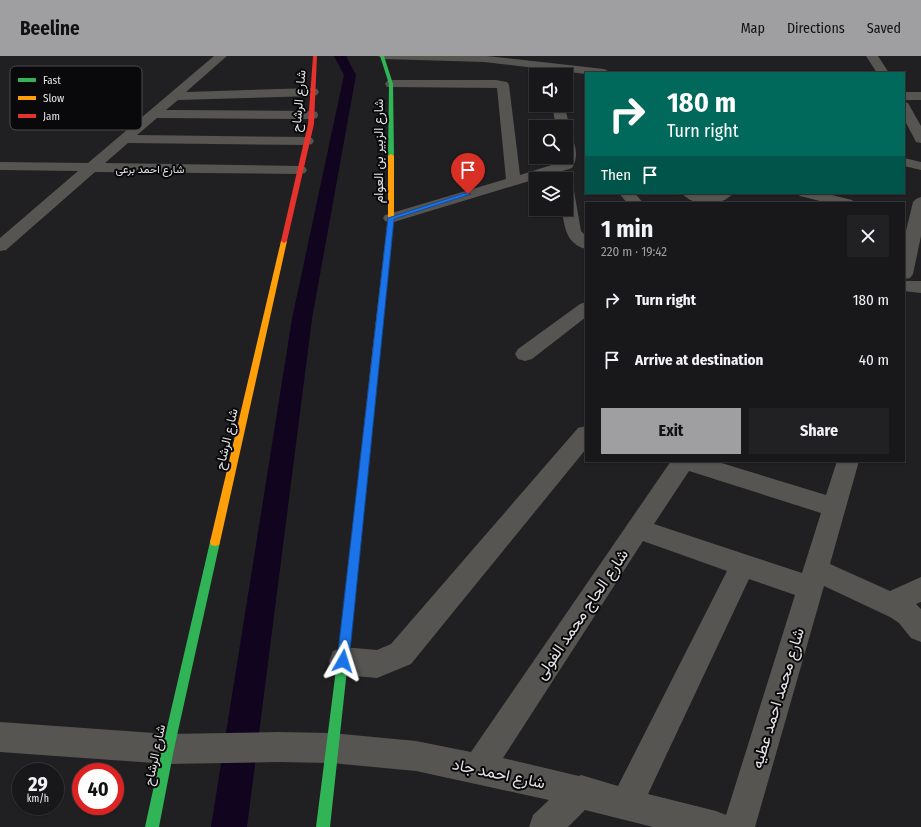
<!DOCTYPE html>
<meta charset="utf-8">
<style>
:root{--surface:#18171a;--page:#212023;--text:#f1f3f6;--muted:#9f9fa2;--line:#363639;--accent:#9f9ea1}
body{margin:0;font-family:"Fira Sans Condensed",Vazirmatn,sans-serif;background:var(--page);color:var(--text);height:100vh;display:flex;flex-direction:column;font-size:15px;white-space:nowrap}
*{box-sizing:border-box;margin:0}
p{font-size:13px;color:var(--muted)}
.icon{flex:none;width:22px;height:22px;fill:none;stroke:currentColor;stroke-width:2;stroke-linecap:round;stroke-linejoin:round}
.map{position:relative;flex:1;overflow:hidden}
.panel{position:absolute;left:585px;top:146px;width:320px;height:260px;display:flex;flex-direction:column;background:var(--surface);border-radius:0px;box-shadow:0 1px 3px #0004,0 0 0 1px var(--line)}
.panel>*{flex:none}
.guide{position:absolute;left:585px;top:16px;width:320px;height:122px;border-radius:0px;box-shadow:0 1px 3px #0004,0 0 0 1px var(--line);background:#00695c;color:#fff;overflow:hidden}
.buttons{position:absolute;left:529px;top:12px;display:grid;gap:8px}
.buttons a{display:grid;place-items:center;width:44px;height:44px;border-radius:0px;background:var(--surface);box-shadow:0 1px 3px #0004,0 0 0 1px var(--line);font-size:20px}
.speed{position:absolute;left:12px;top:707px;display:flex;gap:8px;font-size:20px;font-weight:700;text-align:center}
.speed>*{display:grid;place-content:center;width:52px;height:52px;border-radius:50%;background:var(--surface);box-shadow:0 1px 3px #0004,0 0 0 1px var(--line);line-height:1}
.speed small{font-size:10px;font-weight:400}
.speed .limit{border:6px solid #d22;background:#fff;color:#111}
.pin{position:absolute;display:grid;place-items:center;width:34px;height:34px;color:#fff;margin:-41px -17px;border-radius:50% 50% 50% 0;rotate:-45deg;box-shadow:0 0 4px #0007}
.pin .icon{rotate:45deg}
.me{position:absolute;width:44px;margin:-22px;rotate:6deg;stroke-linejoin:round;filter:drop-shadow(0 0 3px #0008)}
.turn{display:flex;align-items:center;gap:14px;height:84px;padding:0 16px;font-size:18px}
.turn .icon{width:52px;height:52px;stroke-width:2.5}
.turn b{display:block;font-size:28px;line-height:34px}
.then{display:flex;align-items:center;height:38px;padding:0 16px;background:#0003;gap:8px;font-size:15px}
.round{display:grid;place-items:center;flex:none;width:42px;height:42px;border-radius:0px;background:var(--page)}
.headline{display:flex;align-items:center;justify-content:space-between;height:68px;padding:0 16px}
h1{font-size:24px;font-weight:700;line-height:30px}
.cta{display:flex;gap:8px;margin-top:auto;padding:8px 16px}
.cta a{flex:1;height:46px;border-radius:0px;background:var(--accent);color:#111;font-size:16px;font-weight:700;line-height:46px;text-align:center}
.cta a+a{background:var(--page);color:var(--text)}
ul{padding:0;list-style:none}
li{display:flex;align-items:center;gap:12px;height:60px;padding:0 16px}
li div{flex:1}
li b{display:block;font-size:15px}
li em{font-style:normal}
header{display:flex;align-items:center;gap:24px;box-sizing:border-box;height:56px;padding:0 20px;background:var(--accent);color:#111}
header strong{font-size:19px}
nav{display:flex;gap:22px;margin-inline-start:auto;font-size:14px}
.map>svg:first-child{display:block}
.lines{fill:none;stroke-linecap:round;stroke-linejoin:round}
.canal{fill:#11041f;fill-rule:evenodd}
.street{fill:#575551;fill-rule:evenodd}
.fast{fill:#30b455;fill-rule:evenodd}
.slow{fill:#ff9f0a;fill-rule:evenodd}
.jam{fill:#e5322d;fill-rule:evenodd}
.route{fill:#1a73e8;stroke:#114b97}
.labels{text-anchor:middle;stroke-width:4;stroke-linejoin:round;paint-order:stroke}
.far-street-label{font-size:11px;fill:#e4e3e6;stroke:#09080a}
.street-label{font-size:13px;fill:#e4e3e6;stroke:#09080a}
.near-street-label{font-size:16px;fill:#e4e3e6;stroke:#09080a}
.key{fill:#09080a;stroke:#4b4a4c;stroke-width:1}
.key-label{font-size:11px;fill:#e4e3e6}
</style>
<header>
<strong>Beeline</strong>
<nav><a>Map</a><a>Directions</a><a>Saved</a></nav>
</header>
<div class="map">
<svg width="921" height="771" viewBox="0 0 921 771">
<rect width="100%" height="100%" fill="#201f22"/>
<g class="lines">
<path class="canal" d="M 334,0 L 346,0 L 356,19 L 312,263 L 247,771 L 211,771 L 292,263 L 344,19 Z"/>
<path class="street" d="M 214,0 L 227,0 L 186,36 L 313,32 L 317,33 L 319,36 L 317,39 L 313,40 L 178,44 L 166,54 L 312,55 L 317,56 L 318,59 L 317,62 L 312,63 L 157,62 L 137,79 L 307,81 L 312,82 L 314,85 L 312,88 L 307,89 L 128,87 L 105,107 L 300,110 L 305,111 L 307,114 L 305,117 L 300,118 L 95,116 L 6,194 L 0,195 L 0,182 L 78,115 L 0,114 L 0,106 L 88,107 Z
M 378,0 L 487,0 L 604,13 L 608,15 L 610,17 L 586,17 L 586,18 L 484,6 L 384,3 Z
M 866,0 L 878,0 L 889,17 L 877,17 Z
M 391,24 L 496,24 L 507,26 L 509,29 L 520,119 L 561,106 L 563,101 L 566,101 L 566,80 L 571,81 C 577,90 578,103 572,112 L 397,165 L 391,167 L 385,165 L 383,162 L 385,159 L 506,123 L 497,32 L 387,31 L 385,28 L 387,25 Z
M 904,36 L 921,36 L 921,44 L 904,44 Z
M 904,46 L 908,47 L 921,70 L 921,87 L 916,86 L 904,63 Z
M 552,49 L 564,49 L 570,71 L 568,74 L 566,74 L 566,71 L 556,71 Z
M 904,102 L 921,106 L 921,114 L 904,110 Z
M 566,125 L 571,126 L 573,129 L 581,175 L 586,180 L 586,193 C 566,188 564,170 562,153 L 566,153 Z
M 619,137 L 635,137 L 643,147 L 627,147 Z
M 682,137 L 699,137 L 703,139 L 713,137 L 733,137 C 723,151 692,151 682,137 Z
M 797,137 L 824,137 L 852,144 L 855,147 L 828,147 L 800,140 Z
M 921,141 L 921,180 L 913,218 L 910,222 L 904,223 L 904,183 L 913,146 L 916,143 Z
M 904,225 L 921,225 L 921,237 L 904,235 Z
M 586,246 L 586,261 L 532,303 L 525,305 L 518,303 L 515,298 L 518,293 L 580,248 Z
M 586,370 L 586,393 L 411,608 L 377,622 L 343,619 L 333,615 L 329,605 L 333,595 L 343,591 L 377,594 L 391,588 L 578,372 Z
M 671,405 L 715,405 L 826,439 L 837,405 L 859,405 L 830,508 L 890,535 L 921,521 L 921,546 L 916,548 L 921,553 L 921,586 L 911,582 L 899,567 L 890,561 L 824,530 L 755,771 L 653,771 L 585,754 L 568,771 L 529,771 L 533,759 L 549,744 L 416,715 L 331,707 L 278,706 L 168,708 L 0,696 L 0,666 L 168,678 L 278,676 L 331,677 L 416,685 L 471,696 ZM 689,415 L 821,457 L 802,517 L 654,468 ZM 643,485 L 727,515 L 618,730 L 581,719 L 579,720 L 503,702 ZM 749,523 L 795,539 L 726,759 L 716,755 L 648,738 Z"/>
<path class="fast" d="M 380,0 L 384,0 L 393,28 L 394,100 L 391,102 L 388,100 L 389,28 Z
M 215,482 L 219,483 L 220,486 L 174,693 L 159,771 L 145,771 L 162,693 L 210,486 L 211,483 Z
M 348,553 L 352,554 L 353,558 L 330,771 L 316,771 L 343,558 L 344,554 Z"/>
<path class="slow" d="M 391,98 L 394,100 L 394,162 L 377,325 L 373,328 L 369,325 L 388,162 L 388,100 Z
M 284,183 L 287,185 L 220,486 L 219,489 L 215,490 L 211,489 L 210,486 L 281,185 Z"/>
<path class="jam" d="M 313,0 L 317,0 L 314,68 L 287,185 L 284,187 L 281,185 L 308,68 Z
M 373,322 L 377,325 L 353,558 L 352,562 L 348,563 L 344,562 L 343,558 L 369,325 Z"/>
</g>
<path class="route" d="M 465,137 L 471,138 L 394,163 L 349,605 L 347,609 L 343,611 L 339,609 L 337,605 L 388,162 Z"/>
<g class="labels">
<g class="far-street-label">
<text x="150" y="117">شارع احمد برعى</text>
</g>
<g class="street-label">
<text transform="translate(298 45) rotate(-85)" y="5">شارع الرشاح</text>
<text transform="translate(378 95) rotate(-90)" y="5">شارع الزبير بن العوام</text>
<text transform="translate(226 383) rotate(-77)" y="5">شارع الرشاح</text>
<text transform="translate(154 699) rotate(-78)" y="5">شارع الرشاح</text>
</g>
<g class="near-street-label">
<text transform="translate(581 558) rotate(-56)" y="6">شارع الحاج محمد الفولى</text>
<text transform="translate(777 642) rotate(-73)" y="6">شارع محمد احمد عطيه</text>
<text transform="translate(499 717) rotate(12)" y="6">شارع احمد جاد</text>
</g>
</g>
<rect x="10" y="10" width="132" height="64" rx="6" class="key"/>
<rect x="18" y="22" width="18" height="4" fill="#30b455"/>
<rect x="18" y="40" width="18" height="4" fill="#ff9f0a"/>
<rect x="18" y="58" width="18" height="4" fill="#e5322d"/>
<g class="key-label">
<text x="43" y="28">Fast</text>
<text x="43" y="46">Slow</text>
<text x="43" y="64">Jam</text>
</g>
</svg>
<div class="buttons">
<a><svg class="icon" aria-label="sound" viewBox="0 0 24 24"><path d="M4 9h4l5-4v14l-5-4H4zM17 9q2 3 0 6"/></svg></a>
<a><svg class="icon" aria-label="search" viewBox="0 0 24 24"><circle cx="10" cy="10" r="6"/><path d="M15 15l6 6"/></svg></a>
<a><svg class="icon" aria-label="layers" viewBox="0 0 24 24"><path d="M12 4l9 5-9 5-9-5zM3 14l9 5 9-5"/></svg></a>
</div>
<div class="speed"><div>29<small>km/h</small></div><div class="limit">40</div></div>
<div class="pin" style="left:468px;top:138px;background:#d93025"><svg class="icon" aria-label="arrive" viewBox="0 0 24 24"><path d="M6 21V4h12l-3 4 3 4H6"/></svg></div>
<svg class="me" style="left:343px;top:605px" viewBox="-20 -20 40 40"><path d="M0-17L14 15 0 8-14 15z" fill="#1a73e8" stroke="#fff" stroke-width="4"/></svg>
<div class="guide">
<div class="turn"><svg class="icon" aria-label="right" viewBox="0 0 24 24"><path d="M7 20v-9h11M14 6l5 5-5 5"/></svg><div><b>180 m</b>Turn right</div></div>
<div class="then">Then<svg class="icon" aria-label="arrive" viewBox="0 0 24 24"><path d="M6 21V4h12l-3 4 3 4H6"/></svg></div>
</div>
<section class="panel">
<div class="headline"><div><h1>1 min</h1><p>220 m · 19:42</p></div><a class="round"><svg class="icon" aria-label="close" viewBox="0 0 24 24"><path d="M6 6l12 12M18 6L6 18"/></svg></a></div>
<ul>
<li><svg class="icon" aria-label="right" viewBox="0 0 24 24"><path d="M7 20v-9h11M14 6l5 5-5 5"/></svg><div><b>Turn right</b></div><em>180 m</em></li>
<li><svg class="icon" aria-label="arrive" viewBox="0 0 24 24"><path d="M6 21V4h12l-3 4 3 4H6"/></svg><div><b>Arrive at destination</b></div><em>40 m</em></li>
</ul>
<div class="cta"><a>Exit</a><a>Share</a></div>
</section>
</div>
